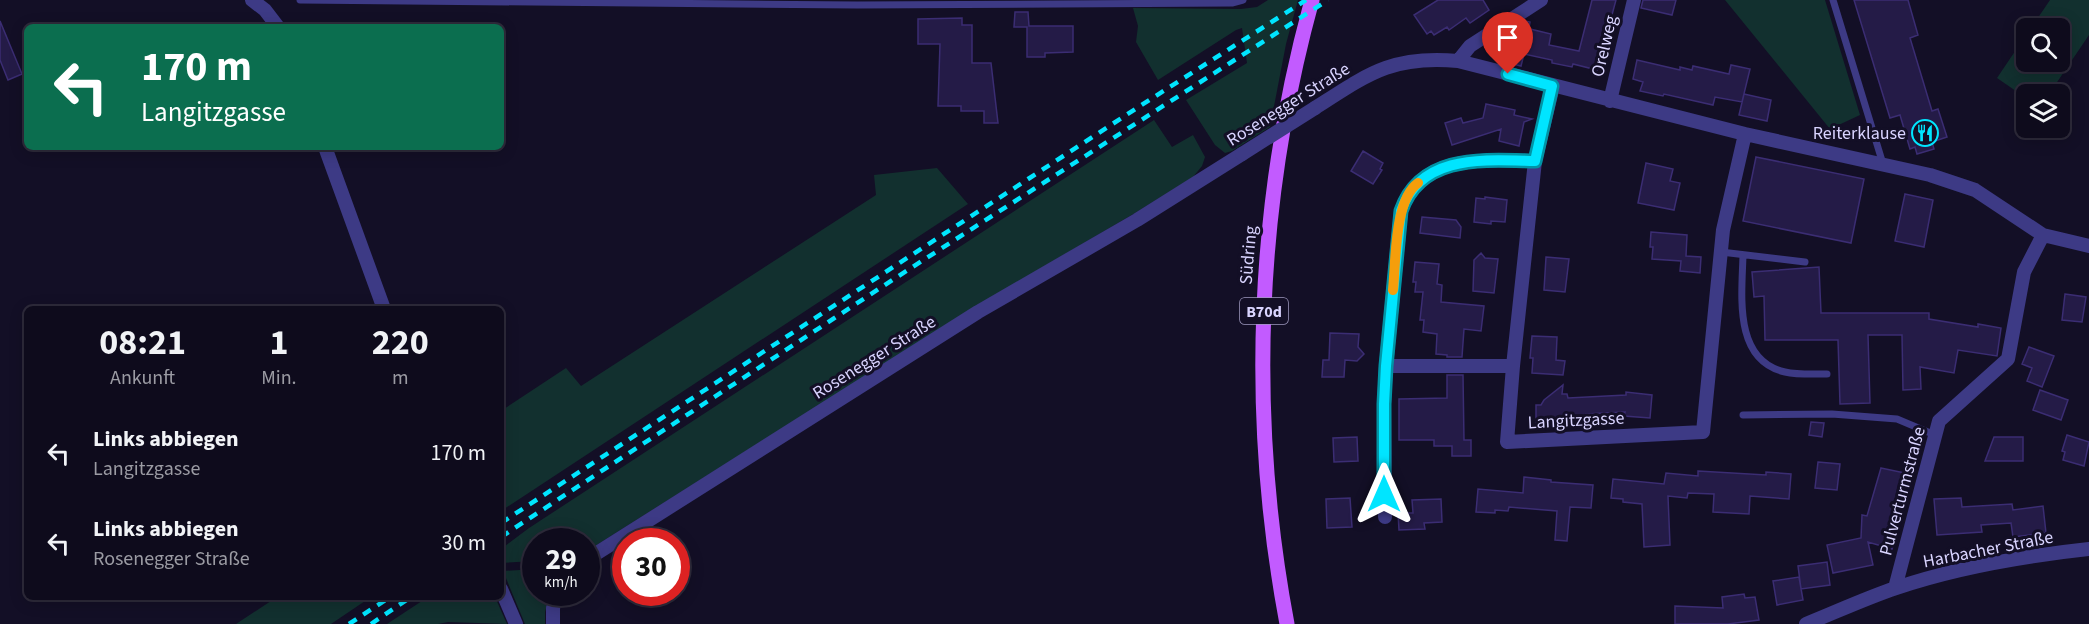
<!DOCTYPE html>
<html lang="de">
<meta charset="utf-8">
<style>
:root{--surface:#0e0b1c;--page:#171425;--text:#f1f3f6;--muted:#9b9ba3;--line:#2e2b3b}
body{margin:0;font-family:"Source Sans 3",sans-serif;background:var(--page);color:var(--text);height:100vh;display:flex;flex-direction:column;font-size:22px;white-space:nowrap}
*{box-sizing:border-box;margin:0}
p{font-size:20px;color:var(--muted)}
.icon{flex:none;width:33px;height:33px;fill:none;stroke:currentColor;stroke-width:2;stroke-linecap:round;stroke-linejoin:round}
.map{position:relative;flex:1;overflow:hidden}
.details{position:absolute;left:24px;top:306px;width:480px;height:294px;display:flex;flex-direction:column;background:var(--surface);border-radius:9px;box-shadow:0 3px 15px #0003,0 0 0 2px var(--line)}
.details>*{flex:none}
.top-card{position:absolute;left:24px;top:24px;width:480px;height:126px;border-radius:9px;box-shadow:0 3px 15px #0003,0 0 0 2px var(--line);background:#0b6e4f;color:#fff;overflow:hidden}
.buttons{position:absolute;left:2016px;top:18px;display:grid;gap:12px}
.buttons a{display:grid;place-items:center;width:54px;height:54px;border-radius:9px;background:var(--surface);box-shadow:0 3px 15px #0003,0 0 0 2px var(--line);font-size:30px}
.speed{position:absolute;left:522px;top:528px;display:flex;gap:12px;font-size:30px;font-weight:700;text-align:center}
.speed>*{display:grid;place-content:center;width:78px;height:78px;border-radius:50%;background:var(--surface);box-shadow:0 3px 15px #0003,0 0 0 2px var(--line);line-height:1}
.speed small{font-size:15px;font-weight:400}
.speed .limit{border:9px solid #d22;background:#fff;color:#111}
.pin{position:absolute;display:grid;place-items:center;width:51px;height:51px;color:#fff;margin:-62px -26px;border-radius:50% 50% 50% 0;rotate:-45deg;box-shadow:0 0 6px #0007}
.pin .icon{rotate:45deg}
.me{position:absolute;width:66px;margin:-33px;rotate:0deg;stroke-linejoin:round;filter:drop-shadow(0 0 4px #0008)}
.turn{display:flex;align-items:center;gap:21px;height:126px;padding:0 18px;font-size:27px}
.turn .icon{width:78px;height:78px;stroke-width:2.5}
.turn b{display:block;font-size:42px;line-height:51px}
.eta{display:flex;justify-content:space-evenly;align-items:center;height:102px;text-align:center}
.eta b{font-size:36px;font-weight:700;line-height:42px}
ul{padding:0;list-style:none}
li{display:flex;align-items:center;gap:18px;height:90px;padding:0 18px}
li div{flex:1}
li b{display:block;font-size:22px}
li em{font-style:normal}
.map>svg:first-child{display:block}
.green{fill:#12302f}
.building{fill:#241b47;stroke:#3b2d73;stroke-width:1.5}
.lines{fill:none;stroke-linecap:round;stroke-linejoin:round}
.lane{stroke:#3d3a85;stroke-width:7}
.street{stroke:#3d3a85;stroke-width:14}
.primary{stroke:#c25bff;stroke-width:15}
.rail{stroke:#00e5ff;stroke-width:4.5;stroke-dasharray:9 8;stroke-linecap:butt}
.street-bridge{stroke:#3d3a85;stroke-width:14}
.route-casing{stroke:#0095a6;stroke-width:15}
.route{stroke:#00e5ff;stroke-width:10}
.slow{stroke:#f59e0b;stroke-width:10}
.labels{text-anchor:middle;stroke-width:6;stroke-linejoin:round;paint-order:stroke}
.shield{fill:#130f26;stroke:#9e99be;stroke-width:1.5}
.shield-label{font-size:16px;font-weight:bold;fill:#d9d4ff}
.street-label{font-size:18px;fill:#d9d4ff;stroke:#130f26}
.poi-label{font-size:18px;fill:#d9d4ff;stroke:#130f26;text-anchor:end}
</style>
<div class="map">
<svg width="2089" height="624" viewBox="0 0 2089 624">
<rect width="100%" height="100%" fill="#130f26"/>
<path class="green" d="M 1268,0 L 1298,0 L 1286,44 L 1270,127 L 1232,151 L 1225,153 L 1215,145 L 1186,100 L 1247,63 L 1242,28 L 1236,30 L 1158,80 L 1136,42 L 1138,26 L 1133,8 L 1241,9 L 1257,7 Z
M 1725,0 L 1825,0 L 1860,115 L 1830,129 Z
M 2050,0 L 2089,0 L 2089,35 L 2049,94 L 2026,94 L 2026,98 L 1997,78 L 2026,35 L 2026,62 L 2060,62 L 2060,28 L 2031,28 Z
M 1154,120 L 1172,147 L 1193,135 L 1205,157 L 1202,166 L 1193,177 L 1135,213 L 980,304 L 587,551 L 586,542 L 536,542 L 535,561 L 501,563 L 501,549 L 529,528 Z
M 937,168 L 968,204 L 501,511 L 501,411 L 566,368 L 581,386 L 876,195 L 874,175 Z
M 535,569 L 536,592 L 550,593 L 545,612 L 545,624 L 525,624 L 503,571 Z
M 277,597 L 371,597 L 331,624 L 236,624 Z
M 428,597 L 495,597 L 507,624 L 448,622 L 438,624 L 387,624 Z"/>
<path class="building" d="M 1438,0 L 1483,0 L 1489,10 L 1470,23 L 1466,18 L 1449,30 L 1447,27 L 1434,35 L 1431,31 L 1427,34 L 1414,15 Z
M 1592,0 L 1616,0 L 1597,70 L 1573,64 L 1572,67 L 1552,63 L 1552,60 L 1524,54 L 1521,66 L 1509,63 L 1517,26 L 1525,21 L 1530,22 L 1527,40 L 1530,29 L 1551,34 L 1549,45 L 1579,51 Z
M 1643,0 L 1676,0 L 1672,15 L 1641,8 Z
M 1854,0 L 1908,0 L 1918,35 L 1910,38 L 1932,111 L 1938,109 L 1947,137 L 1932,142 L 1934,149 L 1917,154 L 1915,147 L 1910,149 L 1900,115 L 1890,118 Z
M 1015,12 L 1028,12 L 1029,26 L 1073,26 L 1073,52 L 1045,53 L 1045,57 L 1027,57 L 1027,27 L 1014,27 Z
M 962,18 L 962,25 L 972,25 L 972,63 L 991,63 L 998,123 L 984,123 L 984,111 L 961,111 L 961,106 L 938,106 L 940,44 L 918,44 L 918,19 Z
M 0,21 L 22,74 L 8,80 L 0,60 Z
M 1637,60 L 1680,70 L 1680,67 L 1692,70 L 1693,66 L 1729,74 L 1731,65 L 1750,69 L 1742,102 L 1715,97 L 1713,105 L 1664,94 L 1663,96 L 1640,91 L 1643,82 L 1633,79 Z
M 1744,94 L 1771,100 L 1767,121 L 1739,115 Z
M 1486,104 L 1515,110 L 1514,115 L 1532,119 L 1524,122 L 1519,146 L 1499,141 L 1501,129 L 1452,145 L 1445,123 L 1461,118 L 1463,123 L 1483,118 Z
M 1363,151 L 1383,163 L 1380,169 L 1382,170 L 1373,184 L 1351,171 Z
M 1756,157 L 1864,179 L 1851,243 L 1743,221 Z
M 1646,163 L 1673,169 L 1670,181 L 1680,183 L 1674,210 L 1638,203 Z
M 1905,194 L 1933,200 L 1924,247 L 1895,241 Z
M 1485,197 L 1507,200 L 1505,222 L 1491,221 L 1491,224 L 1474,222 L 1476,198 L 1485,199 Z
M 1422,217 L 1456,220 L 1461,227 L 1460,238 L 1420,233 Z
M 1651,232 L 1687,235 L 1686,256 L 1701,257 L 1700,273 L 1680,271 L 1681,261 L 1652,259 L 1653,247 L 1650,247 Z
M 1481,253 L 1485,258 L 1498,259 L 1494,293 L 1473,291 L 1474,260 Z
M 1546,257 L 1569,259 L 1565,292 L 1544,290 Z
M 1415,262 L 1439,264 L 1437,284 L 1442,285 L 1441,302 L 1484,306 L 1481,331 L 1464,329 L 1462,357 L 1447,357 L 1447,355 L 1436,354 L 1437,334 L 1423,332 L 1424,320 L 1420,320 L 1423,292 L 1415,292 L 1416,282 L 1413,282 Z
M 1819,267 L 1821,313 L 1929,313 L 1929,319 L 1978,327 L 1978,324 L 2001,328 L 1997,356 L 1958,350 L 1954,373 L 1920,367 L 1921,389 L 1903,390 L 1902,335 L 1868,335 L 1870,403 L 1840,404 L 1838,340 L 1765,340 L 1764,296 L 1754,297 L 1752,272 Z
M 2065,294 L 2086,297 L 2082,322 L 2062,320 Z
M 1330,333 L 1359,334 L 1358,347 L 1364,354 L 1357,361 L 1345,360 L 1344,377 L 1322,377 L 1323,360 L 1329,360 Z
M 1532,336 L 1557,337 L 1556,360 L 1565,361 L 1563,375 L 1532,373 L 1533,358 L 1530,358 Z
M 2029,347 L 2054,356 L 2042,387 L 2027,381 L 2032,368 L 2022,364 Z
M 1447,375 L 1463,375 L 1464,440 L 1471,440 L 1471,456 L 1452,456 L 1452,446 L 1434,446 L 1434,440 L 1399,440 L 1399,399 L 1447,398 Z
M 1563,385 L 1562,394 L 1567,394 L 1568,398 L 1626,395 L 1626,392 L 1652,395 L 1650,418 L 1624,416 L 1625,412 L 1586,414 L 1587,417 L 1565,417 L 1565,422 L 1536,423 L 1536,405 L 1541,405 L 1544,400 Z
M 2040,390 L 2068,400 L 2061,420 L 2033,410 Z
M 1811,422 L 1824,423 L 1822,437 L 1809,435 Z
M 2067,435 L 2089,442 L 2084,466 L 2063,460 L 2065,452 L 2062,451 Z
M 1357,437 L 1358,461 L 1334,462 L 1333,438 Z
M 1994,437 L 2023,437 L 2023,461 L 1985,461 Z
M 1818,462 L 1840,464 L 1837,490 L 1815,488 Z
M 1881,468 L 1905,473 L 1891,523 L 1899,526 L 1892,549 L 1868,542 L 1873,565 L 1833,573 L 1827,545 L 1861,538 L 1862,515 L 1867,516 Z
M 1698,471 L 1766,475 L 1766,472 L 1791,474 L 1789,499 L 1750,496 L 1749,514 L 1713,512 L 1714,494 L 1688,493 L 1687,498 L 1668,496 L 1670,545 L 1644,547 L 1642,504 L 1623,502 L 1623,499 L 1611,498 L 1613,479 L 1664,484 L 1666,473 L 1698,476 Z
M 1524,477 L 1551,480 L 1551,482 L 1593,485 L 1591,508 L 1570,507 L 1567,541 L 1555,540 L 1557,511 L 1509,507 L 1508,511 L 1495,510 L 1495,513 L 1476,512 L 1478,489 L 1523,493 Z
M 1350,498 L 1352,527 L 1327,528 L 1326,499 Z
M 1961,498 L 1962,507 L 2012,504 L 2013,510 L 2043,506 L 2046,533 L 2013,537 L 2011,523 L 1981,525 L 1982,532 L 1937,535 L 1934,499 Z
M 1441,499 L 1442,522 L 1424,523 L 1425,529 L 1399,530 L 1398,513 L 1413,513 L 1412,500 Z
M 1827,562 L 1830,585 L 1801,589 L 1798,566 Z
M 1799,577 L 1803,600 L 1777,605 L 1773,581 Z
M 1744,594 L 1745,598 L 1755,597 L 1759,620 L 1728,624 L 1675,624 L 1675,606 L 1723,608 L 1722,597 Z"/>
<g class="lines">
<path class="lane" d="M 300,0 L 857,5 L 1232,3 L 1243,0
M 1833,0 L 1883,164
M 1721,252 L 1805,262
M 1743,255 C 1742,295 1733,360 1785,372 C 1798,375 1813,374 1827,374
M 1743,415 L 1832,414 L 1897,419 L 1935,435"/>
<path class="street" d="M 252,0 L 265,10 L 278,27
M 1458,61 L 1470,46 L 1541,0
M 1553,86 L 1535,161 L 1513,366 L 1507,442 L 1703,432 L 1723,230 L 1745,134
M 1610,101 L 1634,0
M 1315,108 C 1368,74 1392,55 1458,61 L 1745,134 L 1930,175 L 1975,190 L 2043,235 L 2089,246
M 325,147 L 384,309
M 1513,366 L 1386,366 L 1401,211 C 1421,153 1486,160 1535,161
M 1385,517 L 1384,404 L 1386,366
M 586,560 L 978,312 L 1137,220 L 1242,154
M 1895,588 L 1939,421 L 2008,359 L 2024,272 L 2043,235
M 501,589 L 516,624
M 553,624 L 553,608 L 558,592
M 1806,624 C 1836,612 1866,598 1896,588 C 1958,567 2024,556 2089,549"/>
<path class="primary" d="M 1287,624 C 1248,417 1256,203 1312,0"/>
<path class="rail" d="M 501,523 L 1140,106 L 1306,0
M 501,537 L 897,277 L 1328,0
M 349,624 L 390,597
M 371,624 L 411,597"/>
<path class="street-bridge" d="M 1242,154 L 1315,108"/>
</g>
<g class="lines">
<defs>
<path id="route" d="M 1384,494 L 1384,404 L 1386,366 L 1401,211 C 1421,153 1486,160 1535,161 L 1552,86 L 1508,74"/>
</defs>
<use href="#route" class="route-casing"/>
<use href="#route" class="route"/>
<path class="slow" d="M 1393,290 C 1396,262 1394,200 1418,183"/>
</g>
<defs>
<symbol id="restaurant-ring" viewBox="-11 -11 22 22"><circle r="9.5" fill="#130f26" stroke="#00e5ff" stroke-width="1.5"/><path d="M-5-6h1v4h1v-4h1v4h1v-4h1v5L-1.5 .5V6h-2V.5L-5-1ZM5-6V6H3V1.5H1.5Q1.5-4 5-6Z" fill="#00e5ff"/></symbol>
</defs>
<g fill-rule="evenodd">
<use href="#restaurant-ring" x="1910" y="118" width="30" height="30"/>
</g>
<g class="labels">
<rect class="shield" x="1240" y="298" width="48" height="26" rx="4.5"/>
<g class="shield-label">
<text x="1264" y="317">B70d</text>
</g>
<g class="street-label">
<text transform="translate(1604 46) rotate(-77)" y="6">Orelweg</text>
<text transform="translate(1288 104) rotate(-32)" y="6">Rosenegger Straße</text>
<text transform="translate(1248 255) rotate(-85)" y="6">Südring</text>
<text transform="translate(874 357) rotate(-32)" y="6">Rosenegger Straße</text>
<text transform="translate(1576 420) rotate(-3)" y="6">Langitzgasse</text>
<text transform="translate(1902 491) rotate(-75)" y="6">Pulverturmstraße</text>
<text transform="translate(1988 549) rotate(-11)" y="6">Harbacher Straße</text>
</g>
<g class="poi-label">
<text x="1906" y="139">Reiterklause</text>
</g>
</g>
</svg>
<div class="buttons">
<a><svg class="icon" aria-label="search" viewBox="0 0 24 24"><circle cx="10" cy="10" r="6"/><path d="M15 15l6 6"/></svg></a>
<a><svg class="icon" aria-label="layers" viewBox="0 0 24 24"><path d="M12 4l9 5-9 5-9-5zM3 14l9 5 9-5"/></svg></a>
</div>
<div class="speed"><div>29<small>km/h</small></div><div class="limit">30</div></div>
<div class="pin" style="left:1508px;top:74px;background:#d93025"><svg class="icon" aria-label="arrive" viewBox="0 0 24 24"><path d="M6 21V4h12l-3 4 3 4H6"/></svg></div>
<svg class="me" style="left:1384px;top:494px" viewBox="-20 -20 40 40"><path d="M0-17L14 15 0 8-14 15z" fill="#00e5ff" stroke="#fff" stroke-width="4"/></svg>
<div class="top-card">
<div class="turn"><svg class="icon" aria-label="left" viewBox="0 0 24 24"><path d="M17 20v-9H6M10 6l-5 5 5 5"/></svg><div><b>170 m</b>Langitzgasse</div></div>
</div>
<section class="details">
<div class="eta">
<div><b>08:21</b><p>Ankunft</p></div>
<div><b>1</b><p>Min.</p></div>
<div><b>220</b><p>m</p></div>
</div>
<ul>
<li><svg class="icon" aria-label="left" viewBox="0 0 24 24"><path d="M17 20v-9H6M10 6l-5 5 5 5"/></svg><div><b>Links abbiegen</b><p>Langitzgasse</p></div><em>170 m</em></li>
<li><svg class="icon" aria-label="left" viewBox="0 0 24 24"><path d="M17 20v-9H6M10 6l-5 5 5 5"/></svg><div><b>Links abbiegen</b><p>Rosenegger Straße</p></div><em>30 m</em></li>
</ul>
</section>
</div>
